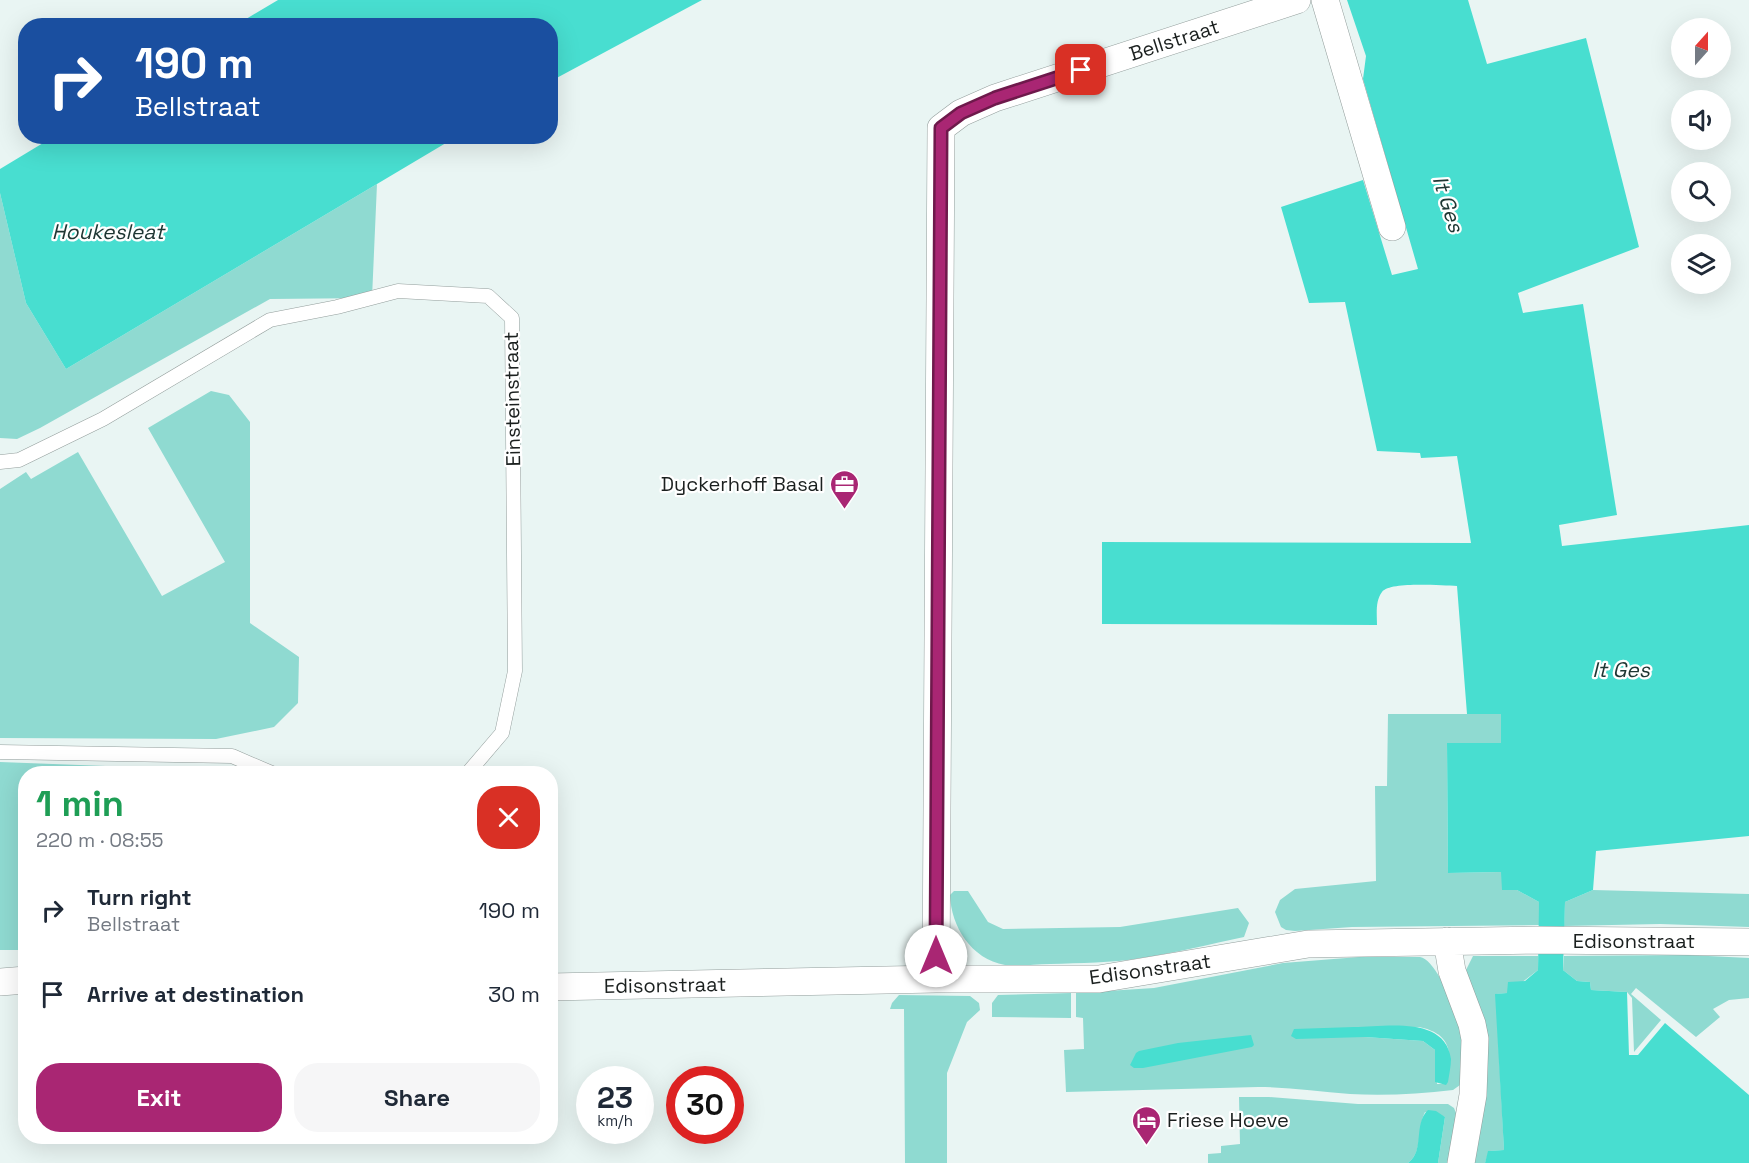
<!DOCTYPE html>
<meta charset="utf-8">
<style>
:root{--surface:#fff;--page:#f6f6f7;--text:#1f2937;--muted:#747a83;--accent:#a92673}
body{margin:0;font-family:"Space Grotesk",sans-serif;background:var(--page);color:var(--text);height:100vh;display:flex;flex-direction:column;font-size:22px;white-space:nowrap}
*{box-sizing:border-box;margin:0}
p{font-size:20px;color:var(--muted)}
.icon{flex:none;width:33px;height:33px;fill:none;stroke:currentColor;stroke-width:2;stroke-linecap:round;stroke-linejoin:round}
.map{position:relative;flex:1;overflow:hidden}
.side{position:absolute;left:18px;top:766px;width:540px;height:378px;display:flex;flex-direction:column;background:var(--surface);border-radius:24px;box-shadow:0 6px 24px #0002}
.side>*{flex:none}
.guide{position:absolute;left:18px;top:18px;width:540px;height:126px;border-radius:24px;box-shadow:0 6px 24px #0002;background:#1a4fa0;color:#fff;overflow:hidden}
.needle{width:39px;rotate:21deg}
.fabs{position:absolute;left:1671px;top:18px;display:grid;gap:12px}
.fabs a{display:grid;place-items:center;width:60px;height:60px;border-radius:50%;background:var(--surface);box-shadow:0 6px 24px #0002;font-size:30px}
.speed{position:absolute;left:576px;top:1066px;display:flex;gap:12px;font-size:30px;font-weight:700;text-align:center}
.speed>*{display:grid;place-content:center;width:78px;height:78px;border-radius:50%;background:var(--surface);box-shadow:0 6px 24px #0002;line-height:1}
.speed small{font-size:15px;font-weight:400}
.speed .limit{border:9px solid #d22;background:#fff;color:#111}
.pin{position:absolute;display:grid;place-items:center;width:51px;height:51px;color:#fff;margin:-26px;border-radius:12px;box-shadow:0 3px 9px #0006}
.me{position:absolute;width:66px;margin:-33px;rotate:0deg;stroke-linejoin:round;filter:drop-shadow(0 0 4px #0008)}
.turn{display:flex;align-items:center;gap:21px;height:126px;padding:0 18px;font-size:27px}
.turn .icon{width:78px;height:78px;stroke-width:2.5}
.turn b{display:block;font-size:42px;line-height:51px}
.round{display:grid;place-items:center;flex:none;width:63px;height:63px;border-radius:24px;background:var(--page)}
.overview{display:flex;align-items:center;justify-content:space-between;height:102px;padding:0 18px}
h1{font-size:36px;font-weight:800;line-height:45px;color:#1e9e55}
.action{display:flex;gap:12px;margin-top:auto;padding:12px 18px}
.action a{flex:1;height:69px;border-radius:24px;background:var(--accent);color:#fff;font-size:24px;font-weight:800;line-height:69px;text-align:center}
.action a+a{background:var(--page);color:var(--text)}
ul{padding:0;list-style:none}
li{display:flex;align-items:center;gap:18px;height:84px;padding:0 18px}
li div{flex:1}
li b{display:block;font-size:22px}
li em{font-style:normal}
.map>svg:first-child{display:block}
.green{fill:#8fdad1;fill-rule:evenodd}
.water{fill:#48ded0}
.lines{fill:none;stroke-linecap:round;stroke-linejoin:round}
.lane-casing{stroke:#939e9c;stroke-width:15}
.street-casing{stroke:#939e9c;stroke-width:28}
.lane{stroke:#fff;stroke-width:14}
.street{stroke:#fff;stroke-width:27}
.route-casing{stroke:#6e194b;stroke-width:15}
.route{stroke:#a92673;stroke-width:10}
.labels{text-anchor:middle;stroke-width:4.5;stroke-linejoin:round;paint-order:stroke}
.street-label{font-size:20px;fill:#1b201f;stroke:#fff}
.poi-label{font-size:20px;fill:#1b201f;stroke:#fff;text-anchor:end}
.water-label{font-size:21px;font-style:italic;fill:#1e3633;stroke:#fff}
</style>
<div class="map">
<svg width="1749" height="1163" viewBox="0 0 1749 1163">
<rect width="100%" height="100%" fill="#e9f5f3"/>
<path class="green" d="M 377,184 L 372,298 L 270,299 L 40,428 L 17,439 L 0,438 L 0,193 L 26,303 L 66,369 Z
M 211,391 L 229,395 L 250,422 L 250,623 L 299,657 L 298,703 L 274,727 L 216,739 L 0,738 L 0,489 L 26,472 L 31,479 L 78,452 L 162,596 L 225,562 L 148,428 Z
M 1388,714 L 1501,714 L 1501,743 L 1447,743 L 1448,873 L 1501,872 L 1517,890 L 1539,902 L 1539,925 L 1352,927 L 1295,931 L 1286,930 L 1281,927 L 1275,912 L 1280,900 L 1295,889 L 1376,881 L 1375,786 L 1387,786 Z
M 0,762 L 238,771 L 244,774 L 26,774 L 25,950 L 0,950 Z
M 1593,890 L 1749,894 L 1749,927 L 1660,924 L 1564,926 L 1565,902 Z
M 954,891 L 968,891 L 988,922 L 1003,929 L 1120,927 L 1238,908 L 1249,923 L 1244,937 C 1210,944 1176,953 1141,958 C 1111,963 1081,963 1050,964 C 1036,964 1019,967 1005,965 C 971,959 951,926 950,895 Z
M 1688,955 L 1749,958 L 1749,998 L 1729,1000 L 1713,1009 L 1720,1017 L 1696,1037 L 1636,988 L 1631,994 L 1661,1020 L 1634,1052 L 1632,998 L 1627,992 L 1591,990 L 1590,982 L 1577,981 L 1563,970 L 1564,956 Z
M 1473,956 L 1538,956 L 1538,970 L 1508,993 L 1496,994 L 1504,1150 L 1489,1151 L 1485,1163 L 1472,1163 L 1465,972 Z
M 1359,957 L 1420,957 C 1438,960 1460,1020 1462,1038 C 1464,1053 1461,1070 1460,1085 L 1453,1090 C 1419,1094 1384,1096 1350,1094 C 1319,1092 1289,1087 1258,1087 L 1066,1092 L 1064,1050 L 1084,1049 L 1083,1018 L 1076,1017 L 1076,993 L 1154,988 L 1283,963 ZM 1419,1027 C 1454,1034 1452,1056 1446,1084 L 1437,1084 L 1435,1050 L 1423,1041 L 1365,1037 Z
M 1071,993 L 1071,1018 L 992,1017 L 992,1003 L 998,995 Z
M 899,995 L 970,996 L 979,1003 L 980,1010 L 967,1022 L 947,1073 L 947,1163 L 905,1163 L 904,1009 L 890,1009 L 892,1003 Z
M 1239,1097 L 1269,1097 L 1358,1104 L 1448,1104 L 1454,1108 L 1456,1113 L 1449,1163 L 1438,1163 L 1445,1117 L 1425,1112 C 1417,1128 1423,1152 1408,1163 L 1208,1163 L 1208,1154 L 1221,1153 L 1221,1146 L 1240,1144 Z"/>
<path class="water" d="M 278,0 L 702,0 L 551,81 L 550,26 L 236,25 Z
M 1347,0 L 1468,0 L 1487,64 L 1586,38 L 1639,247 L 1518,293 L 1523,313 L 1583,304 L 1617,515 L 1559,525 L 1562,546 L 1749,525 L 1749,836 L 1596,851 L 1593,890 L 1565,902 L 1563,970 L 1577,981 L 1590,982 L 1591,990 L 1627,992 L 1629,1055 L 1638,1055 L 1665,1023 L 1749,1095 L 1749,1163 L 1485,1163 L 1488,1151 L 1504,1150 L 1495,994 L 1507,993 L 1508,982 L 1525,981 L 1538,970 L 1539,902 L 1517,890 L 1502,890 L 1501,872 L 1448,873 L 1447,743 L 1501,743 L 1501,714 L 1467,714 L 1457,586 C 1442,586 1391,581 1382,592 C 1375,601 1377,615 1377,625 L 1102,624 L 1102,542 L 1471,543 L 1457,456 L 1421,458 L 1420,453 L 1377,451 L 1345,302 L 1309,303 L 1281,207 L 1363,180 L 1392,275 L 1418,269 L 1363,79 L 1366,56 Z
M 53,137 L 53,136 L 456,137 L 66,369 L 26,303 L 0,193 L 0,169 Z
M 1354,1027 C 1385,1027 1445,1015 1451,1059 C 1451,1066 1449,1075 1448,1082 L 1446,1085 L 1435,1082 L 1435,1050 L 1423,1041 L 1365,1037 L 1296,1039 L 1291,1036 L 1294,1029 Z
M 1251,1035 L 1254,1045 L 1252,1047 L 1143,1068 L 1134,1068 L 1130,1065 L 1136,1053 L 1139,1051 L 1178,1043 Z
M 1428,1110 L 1436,1111 L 1445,1117 L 1438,1163 L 1408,1163 C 1425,1151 1413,1124 1428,1110 Z"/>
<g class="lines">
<defs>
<path id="lane" d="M 0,462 L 19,460 L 103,419 L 270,320 L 337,307 L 398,291 L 488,296 L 512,318 L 515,671 L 502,733 L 467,774
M 0,752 L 232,756 L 274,774"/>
<path id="street" d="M 1325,0 L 1392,227
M 1447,941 L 1452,971 L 1472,1024 L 1475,1039 L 1473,1095 L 1461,1163
M 936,979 L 941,128 L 961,113 L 995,98 L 1297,0
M 0,982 L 26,980
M 550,987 L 936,979 L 1099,979 L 1308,944 L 1536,940 L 1749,942"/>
</defs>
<use href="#lane" class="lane-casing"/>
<use href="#street" class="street-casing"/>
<use href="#lane" class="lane"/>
<use href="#street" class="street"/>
</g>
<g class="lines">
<defs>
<path id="route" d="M 936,956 L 941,128 L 961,113 L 995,98 L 1081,70"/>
</defs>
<use href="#route" class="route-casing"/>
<use href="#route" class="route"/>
</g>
<defs>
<symbol id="office-pin" viewBox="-11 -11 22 30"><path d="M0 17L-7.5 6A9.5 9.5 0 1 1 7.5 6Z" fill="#a92673" stroke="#fff"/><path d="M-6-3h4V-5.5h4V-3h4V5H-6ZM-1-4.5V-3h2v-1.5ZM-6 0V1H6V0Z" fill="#fff"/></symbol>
<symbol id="hotel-pin" viewBox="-11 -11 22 30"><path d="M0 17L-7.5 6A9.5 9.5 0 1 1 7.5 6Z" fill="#a92673" stroke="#fff"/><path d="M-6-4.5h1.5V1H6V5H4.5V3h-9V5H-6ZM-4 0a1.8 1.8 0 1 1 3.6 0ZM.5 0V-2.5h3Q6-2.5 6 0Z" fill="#fff"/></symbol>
</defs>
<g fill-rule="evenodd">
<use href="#office-pin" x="828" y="468" width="33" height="45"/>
<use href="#hotel-pin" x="1130" y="1104" width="33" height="45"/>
</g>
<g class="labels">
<g class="street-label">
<text transform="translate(1174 40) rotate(-18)" y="7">Bellstraat</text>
<text transform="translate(512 399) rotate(-91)" y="7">Einsteinstraat</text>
<text x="1634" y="948">Edisonstraat</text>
<text transform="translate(1150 969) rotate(-8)" y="7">Edisonstraat</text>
<text transform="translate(665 985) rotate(-1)" y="7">Edisonstraat</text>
</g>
<g class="poi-label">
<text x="824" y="491">Dyckerhoff Basal</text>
<text x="1167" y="1127" text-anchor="start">Friese Hoeve</text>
</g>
<g class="water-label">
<text transform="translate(1448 204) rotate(72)" y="7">It Ges</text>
<text x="108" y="239">Houkesleat</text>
<text x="1621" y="677">It Ges</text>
</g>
</g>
</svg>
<div class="fabs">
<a><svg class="needle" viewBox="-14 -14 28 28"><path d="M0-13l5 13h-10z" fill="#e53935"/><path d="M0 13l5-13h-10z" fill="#747a83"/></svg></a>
<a><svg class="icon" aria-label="sound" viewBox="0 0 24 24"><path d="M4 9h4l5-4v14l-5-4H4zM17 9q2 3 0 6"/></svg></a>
<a><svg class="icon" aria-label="search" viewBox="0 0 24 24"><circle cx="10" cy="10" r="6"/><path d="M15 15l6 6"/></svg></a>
<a><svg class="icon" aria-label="layers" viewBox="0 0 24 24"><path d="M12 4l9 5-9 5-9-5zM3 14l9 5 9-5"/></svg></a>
</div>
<div class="speed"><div>23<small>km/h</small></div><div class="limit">30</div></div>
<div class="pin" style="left:1081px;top:70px;background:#d93025"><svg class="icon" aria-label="arrive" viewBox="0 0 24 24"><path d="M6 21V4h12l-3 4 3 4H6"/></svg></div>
<svg class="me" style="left:936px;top:956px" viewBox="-20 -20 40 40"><circle r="19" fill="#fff"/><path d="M0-13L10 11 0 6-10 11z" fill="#a92673"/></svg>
<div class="guide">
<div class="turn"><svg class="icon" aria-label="right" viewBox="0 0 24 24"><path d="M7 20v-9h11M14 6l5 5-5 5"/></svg><div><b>190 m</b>Bellstraat</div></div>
</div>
<section class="side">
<div class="overview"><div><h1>1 min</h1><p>220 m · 08:55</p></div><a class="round" style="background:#d93025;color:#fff"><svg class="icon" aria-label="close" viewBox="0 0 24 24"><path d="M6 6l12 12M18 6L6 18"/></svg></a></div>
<ul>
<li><svg class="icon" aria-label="right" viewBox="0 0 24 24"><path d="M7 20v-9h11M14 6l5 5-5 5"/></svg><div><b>Turn right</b><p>Bellstraat</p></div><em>190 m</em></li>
<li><svg class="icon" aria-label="arrive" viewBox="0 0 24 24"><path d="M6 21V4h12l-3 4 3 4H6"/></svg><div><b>Arrive at destination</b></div><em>30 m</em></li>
</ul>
<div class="action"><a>Exit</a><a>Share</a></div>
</section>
</div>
